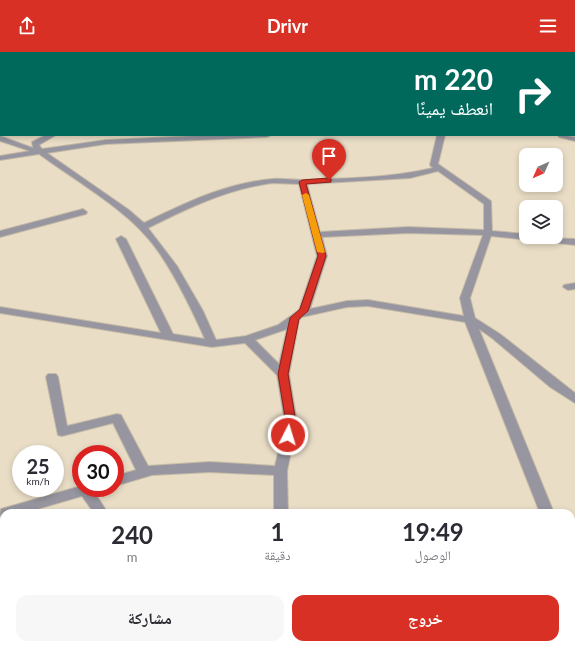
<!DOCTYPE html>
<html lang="ar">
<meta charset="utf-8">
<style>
:root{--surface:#fff;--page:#f7f7f7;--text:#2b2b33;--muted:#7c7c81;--accent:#d93025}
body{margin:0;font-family:Lato,"Noto Naskh Arabic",sans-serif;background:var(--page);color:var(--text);direction:rtl;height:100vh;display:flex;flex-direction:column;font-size:15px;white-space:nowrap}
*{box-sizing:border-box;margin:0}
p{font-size:13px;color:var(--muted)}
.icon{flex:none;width:22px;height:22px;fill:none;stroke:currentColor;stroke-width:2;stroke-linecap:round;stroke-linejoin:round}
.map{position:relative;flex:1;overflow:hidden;direction:ltr}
.panel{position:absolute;left:0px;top:457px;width:575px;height:140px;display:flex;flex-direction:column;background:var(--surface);border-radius:12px 12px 0 0;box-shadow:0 2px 6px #0003;direction:rtl}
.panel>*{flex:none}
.top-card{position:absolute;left:0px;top:0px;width:575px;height:84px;box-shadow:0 2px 6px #0003;direction:rtl;background:#00695c;color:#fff;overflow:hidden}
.needle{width:26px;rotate:225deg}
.fabs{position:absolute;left:519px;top:96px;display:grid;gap:8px}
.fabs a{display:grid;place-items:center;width:44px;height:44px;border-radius:8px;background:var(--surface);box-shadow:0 2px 6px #0003;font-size:20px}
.speed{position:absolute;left:12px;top:393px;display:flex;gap:8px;font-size:20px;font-weight:700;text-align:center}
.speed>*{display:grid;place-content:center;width:52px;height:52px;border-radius:50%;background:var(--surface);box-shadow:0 2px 6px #0003;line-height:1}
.speed small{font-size:10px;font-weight:400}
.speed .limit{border:6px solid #d22;background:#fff;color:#111}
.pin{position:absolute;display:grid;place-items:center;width:34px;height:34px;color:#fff;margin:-41px -17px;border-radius:50% 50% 50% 0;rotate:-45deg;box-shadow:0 0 4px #0007}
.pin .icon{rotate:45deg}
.me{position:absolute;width:44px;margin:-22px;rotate:5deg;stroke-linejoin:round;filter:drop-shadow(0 0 3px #0008)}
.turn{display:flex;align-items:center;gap:14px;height:84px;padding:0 16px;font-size:18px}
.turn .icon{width:52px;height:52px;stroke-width:2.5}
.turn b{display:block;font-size:28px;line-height:34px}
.eta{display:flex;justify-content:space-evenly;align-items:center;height:68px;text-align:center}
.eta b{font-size:24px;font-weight:700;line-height:28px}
.cta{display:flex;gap:8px;margin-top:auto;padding:8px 16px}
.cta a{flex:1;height:46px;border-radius:12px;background:var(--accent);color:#fff;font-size:16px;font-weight:700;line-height:46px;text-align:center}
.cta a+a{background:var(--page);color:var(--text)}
header{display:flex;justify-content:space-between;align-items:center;height:52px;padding:0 16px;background:var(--accent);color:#fff;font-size:18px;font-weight:700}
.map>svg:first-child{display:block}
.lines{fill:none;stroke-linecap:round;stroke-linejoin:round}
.street-casing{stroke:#c5baa6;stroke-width:2}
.street{fill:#9796a0;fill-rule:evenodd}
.route{fill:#d93025;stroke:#8d1f18}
.slow{fill:#f59e0b}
</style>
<header><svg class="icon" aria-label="menu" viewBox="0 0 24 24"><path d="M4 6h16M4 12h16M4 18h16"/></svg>Drivr<svg class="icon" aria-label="share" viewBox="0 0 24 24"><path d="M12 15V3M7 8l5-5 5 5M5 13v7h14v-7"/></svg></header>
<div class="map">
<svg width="575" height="597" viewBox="0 0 575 597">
<rect width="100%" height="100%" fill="#e9ddc6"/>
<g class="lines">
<defs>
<path id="street" d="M 423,0 L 432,0 L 433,1 L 424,1 Z
M 574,3 L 575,3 L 574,8 Z
M 574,42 L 575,42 L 575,46 L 574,46 Z
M 574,65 L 575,65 L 575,69 L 574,69 Z
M 46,83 L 56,83 L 39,93 L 42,97 L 106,88 L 216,83 L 271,83 L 267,85 L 106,92 L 47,101 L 129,158 L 144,171 C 185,151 226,131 272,127 C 282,126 293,128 303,128 C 346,126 391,126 433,116 L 430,113 L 437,83 L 445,83 L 438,112 L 491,149 L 492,179 L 526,182 L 526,185 L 575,187 L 575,193 L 491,184 L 470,246 L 475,266 L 500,282 L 575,341 L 575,351 L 550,335 L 492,286 L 479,277 L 554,461 L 540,461 L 465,270 L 368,254 L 347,255 L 302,265 L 299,268 L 289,322 L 297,371 L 287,419 L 288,461 L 274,461 L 274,423 L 210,420 L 152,423 L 115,434 L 115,424 L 136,418 L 113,371 L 62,384 L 58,383 L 46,325 L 48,322 L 56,322 L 58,325 L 67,374 L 117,362 L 121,363 L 148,414 L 210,410 L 275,414 L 285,371 L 277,323 L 245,291 L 212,295 L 0,261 L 0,255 L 161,281 L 116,187 L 121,184 L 126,187 L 173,282 L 205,287 C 191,256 169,209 146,184 C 120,154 72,126 39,102 L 0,108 L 0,104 L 30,99 L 0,89 L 0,84 L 33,96 L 32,90 ZM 438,119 L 484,152 L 484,178 L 408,175 L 320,180 L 307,132 L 410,126 ZM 272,131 L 299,132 L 317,204 L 299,258 L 278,273 L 246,284 L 216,288 L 203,259 L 177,214 L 148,176 C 188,156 227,137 272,131 ZM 408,181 L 483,183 L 460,246 L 464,264 L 368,248 L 347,249 L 310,257 L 327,204 L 322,185 ZM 287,277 L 279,312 L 255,288 Z
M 558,83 L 575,85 L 575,89 L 559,85 Z
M 83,157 L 87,160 L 86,162 L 0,185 L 0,179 Z
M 575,231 L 575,237 L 568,238 L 563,235 L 564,233 Z
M 81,434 L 81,436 L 97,436 L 94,440 L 108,461 L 94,461 L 82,444 L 24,461 L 4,461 L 4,466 L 0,463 L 1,457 Z
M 571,489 L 575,489 L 575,501 L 571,501 Z
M 571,514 L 575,515 L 575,536 L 571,535 Z
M 161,593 L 177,593 L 177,597 L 161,597 Z
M 273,593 L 289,593 L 289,597 L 273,597 Z
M 457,593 L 473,593 L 473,597 L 457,597 Z"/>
</defs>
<use href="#street" class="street-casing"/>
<use href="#street" class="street"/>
</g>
<path class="route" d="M 329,126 L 331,127 L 331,130 L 306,132 L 326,204 L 308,259 L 299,267 L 288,322 L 296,371 L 293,383 L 288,386 L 283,383 L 286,371 L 278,322 L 290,266 L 300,257 L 318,204 L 299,130 L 302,128 Z"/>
<path class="slow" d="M 306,141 L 309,143 L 325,200 L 323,201 L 317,200 L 302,143 Z"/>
</svg>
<div class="fabs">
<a><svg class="needle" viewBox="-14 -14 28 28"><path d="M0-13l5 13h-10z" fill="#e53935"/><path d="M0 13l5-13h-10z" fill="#7c7c81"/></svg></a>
<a><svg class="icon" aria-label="layers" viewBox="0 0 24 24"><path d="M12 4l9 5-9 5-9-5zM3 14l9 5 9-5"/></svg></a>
</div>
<div class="speed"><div>25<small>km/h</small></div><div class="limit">30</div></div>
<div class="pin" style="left:329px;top:128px;background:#d93025"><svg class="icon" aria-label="arrive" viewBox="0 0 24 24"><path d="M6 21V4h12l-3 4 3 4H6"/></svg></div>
<svg class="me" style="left:288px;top:383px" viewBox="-20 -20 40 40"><circle r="17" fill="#d93025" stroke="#fff" stroke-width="3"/><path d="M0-11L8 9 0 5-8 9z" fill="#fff"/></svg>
<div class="top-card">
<div class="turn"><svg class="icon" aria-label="right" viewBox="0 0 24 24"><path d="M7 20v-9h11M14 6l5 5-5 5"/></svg><div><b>220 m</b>انعطف يمينًا</div></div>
</div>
<section class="panel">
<div class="eta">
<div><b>19:49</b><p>الوصول</p></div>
<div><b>1</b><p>دقيقة</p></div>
<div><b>240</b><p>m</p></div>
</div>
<div class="cta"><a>خروج</a><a>مشاركة</a></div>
</section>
</div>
